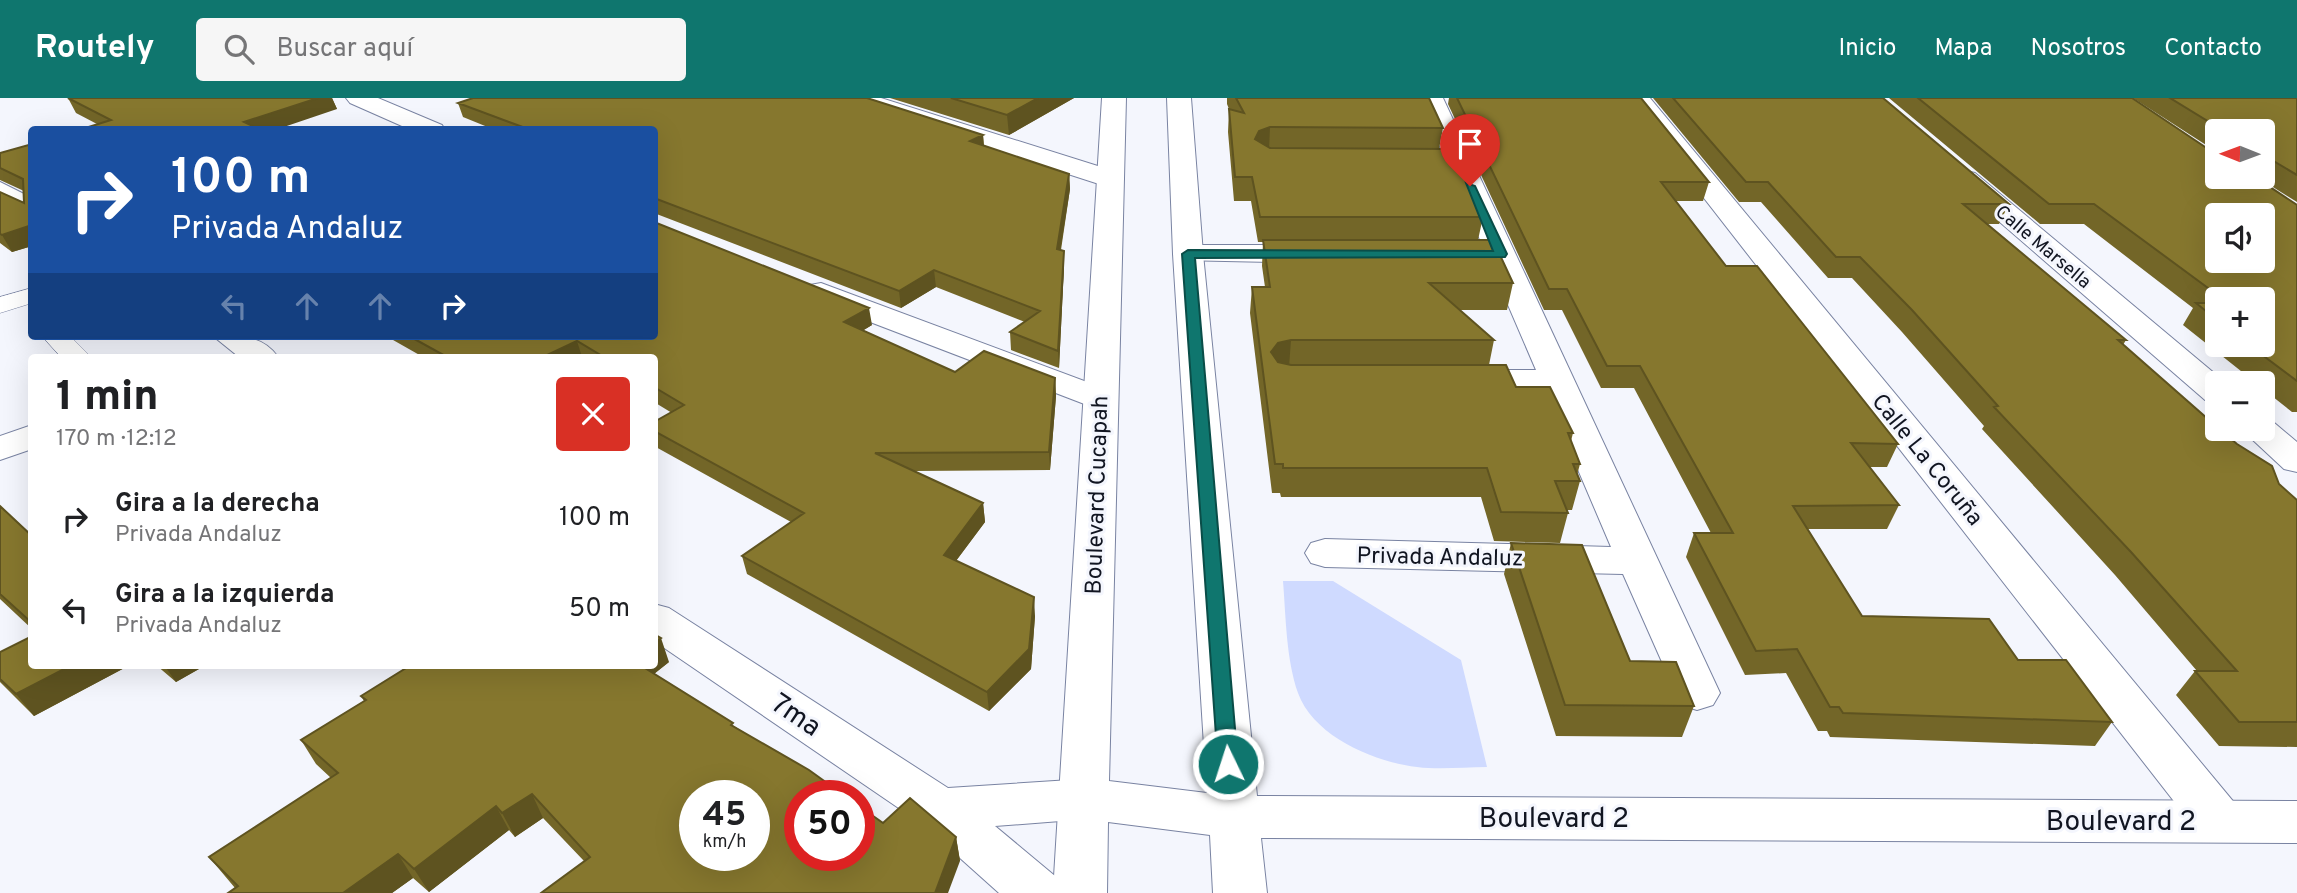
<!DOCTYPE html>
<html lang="es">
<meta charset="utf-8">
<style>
:root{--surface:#fff;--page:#f6f6f6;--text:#202124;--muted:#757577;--accent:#0f766e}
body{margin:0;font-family:Overpass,sans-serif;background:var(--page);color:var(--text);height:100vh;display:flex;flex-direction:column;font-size:26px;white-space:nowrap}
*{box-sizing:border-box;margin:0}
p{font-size:23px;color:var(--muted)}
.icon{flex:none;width:38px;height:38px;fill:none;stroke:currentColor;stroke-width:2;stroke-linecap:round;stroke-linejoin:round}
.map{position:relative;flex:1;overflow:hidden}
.sheet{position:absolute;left:28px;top:256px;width:630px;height:315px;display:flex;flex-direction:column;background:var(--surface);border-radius:7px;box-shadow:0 7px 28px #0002}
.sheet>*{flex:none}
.top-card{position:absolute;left:28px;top:28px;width:630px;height:214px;border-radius:7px;box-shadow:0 7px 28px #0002;background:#1a4fa0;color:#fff;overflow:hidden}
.needle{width:46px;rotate:271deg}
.controls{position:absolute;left:2205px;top:21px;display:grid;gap:14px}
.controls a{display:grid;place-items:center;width:70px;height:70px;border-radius:7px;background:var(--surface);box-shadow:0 7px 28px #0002;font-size:35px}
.speed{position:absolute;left:679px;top:682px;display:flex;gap:14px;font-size:35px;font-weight:700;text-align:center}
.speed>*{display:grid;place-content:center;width:91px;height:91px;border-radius:50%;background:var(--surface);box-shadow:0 7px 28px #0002;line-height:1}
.speed small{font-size:18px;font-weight:400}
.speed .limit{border:10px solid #d22;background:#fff;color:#111}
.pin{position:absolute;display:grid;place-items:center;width:60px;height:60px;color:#fff;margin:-72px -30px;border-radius:50% 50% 50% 0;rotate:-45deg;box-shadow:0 0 7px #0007}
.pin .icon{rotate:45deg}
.me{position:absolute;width:77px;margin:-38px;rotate:356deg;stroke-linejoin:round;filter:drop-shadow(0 0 5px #0008)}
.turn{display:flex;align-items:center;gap:24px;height:147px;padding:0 28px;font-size:32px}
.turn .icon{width:91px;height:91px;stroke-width:2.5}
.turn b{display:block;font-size:49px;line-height:60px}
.lanes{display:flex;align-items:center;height:66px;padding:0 28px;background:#0003;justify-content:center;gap:35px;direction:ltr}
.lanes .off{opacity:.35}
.round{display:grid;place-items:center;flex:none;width:74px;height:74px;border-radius:7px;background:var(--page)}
.overview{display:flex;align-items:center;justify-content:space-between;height:119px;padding:0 28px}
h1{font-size:42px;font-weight:800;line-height:52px}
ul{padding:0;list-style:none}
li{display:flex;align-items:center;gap:21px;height:91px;padding:0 28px}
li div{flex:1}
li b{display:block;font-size:26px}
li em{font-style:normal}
header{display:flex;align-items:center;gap:42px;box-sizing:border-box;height:98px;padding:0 35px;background:var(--accent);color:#fff}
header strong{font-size:33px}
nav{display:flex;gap:38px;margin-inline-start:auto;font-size:24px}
.search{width:490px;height:63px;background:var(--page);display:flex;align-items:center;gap:18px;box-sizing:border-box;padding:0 24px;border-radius:7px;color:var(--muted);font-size:26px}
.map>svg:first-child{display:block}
.green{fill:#cfdaff}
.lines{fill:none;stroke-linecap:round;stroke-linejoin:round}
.service-casing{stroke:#7983a2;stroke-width:1}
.minor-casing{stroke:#7983a2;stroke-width:2}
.secondary-casing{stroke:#7983a2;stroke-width:2}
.service{fill:#fff;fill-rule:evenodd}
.minor{fill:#fff;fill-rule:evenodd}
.secondary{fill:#fff;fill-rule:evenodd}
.wall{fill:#736628;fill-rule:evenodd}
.shaded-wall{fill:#5e5320}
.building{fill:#86772e;stroke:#5e5320;stroke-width:2;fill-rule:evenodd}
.route{fill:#0f766e;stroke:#0a4d48;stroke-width:2}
.labels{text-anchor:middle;stroke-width:6;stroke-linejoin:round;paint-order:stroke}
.far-street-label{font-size:19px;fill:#111521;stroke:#f4f6fd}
.street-label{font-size:23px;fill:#111521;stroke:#f4f6fd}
.near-street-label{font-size:28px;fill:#111521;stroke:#f4f6fd}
</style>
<header>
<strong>Routely</strong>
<div class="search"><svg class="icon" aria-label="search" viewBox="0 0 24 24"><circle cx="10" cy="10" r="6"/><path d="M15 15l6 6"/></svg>Buscar aquí</div>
<nav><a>Inicio</a><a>Mapa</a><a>Nosotros</a><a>Contacto</a></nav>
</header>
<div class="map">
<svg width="2297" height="795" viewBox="0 0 2297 795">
<rect width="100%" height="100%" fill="#f4f6fd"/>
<path class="green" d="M 1283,483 L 1333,483 L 1461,562 L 1487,669 C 1464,669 1440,672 1417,669 C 1375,664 1314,639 1298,595 C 1286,560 1286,520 1283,483 Z"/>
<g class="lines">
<defs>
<path id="service" d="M 32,190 L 32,205 L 0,215 L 0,199 Z
M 42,238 L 70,238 L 91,259 L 61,259 Z"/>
<path id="minor" d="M 346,0 L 378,0 L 442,27 L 445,32 L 411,32 L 350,5 Z
M 845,0 L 881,0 L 1120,75 L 1124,81 L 1120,87 L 1102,87 L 849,5 Z
M 1419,0 L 1443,0 L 1720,595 L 1713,607 L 1697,612 L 1681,607 L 1623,476 L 1325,469 L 1311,465 L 1305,455 L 1311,445 L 1325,441 L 1611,449 L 1544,292 L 1459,292 L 1447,289 L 1442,282 L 1447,275 L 1459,272 L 1536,272 Z
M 1626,0 L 1650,0 L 2237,708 L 2244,723 L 2237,738 L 2219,744 L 2201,738 Z
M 1966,73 L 1975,75 L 2226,285 L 2217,285 L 2217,305 L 2205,302 L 1957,87 L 1953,81 L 1957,75 Z
M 0,84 L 32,100 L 32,120 L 0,104 Z
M 1188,147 L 1316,147 L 1326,150 L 1331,156 L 1326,162 L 1316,165 L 1178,162 L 1173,156 L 1178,150 Z
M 821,185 L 1111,293 L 1116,300 L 1111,307 L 1099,310 L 1087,307 L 810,201 L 806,194 L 810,187 Z
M 213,238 C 238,238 262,236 278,259 L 239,259 Z
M 2263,321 L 2272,323 L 2297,344 L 2297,374 L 2284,371 L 2241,331 L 2263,331 Z
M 32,327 L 32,351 L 0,362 L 0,338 Z
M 654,506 L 669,510 L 948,690 L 1086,681 L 1104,687 L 1111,701 L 1104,715 L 1086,721 L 995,728 L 1055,778 L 1063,795 L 999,795 L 922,726 L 654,543 Z"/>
<path id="secondary" d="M 1102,0 L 1126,0 L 1109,683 L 1207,695 L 1173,156 L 1167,0 L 1191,0 L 1203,156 L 1257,698 L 2297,703 L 2297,745 L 1261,740 L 1267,795 L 1213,795 L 1210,737 L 1108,724 L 1107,795 L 1053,795 Z"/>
</defs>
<use href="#service" class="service-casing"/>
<use href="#minor" class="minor-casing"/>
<use href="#secondary" class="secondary-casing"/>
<use href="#service" class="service"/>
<use href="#minor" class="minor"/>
<use href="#secondary" class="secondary"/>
</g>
<path class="wall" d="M 68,0 L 332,0 L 337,11 L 97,26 L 76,15 Z
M 890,0 L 1074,0 L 1009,37 Z
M 1227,0 L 1429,0 L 1443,30 L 1439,51 L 1483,119 L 1478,142 L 1513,185 L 1507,212 L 1459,212 L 1494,242 L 1489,267 L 1573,335 L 1571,343 L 1580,366 L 1577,377 L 1580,383 L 1572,412 L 1567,412 L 1568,415 L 1560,445 L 1494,443 L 1481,399 L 1281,399 L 1280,395 L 1272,395 L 1250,215 L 1252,189 L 1265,189 L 1262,168 L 1263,144 L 1258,144 L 1251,103 L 1234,103 L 1228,34 L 1229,11 L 1227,6 Z
M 1449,0 L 1641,0 L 1709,84 L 1703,103 L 1676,103 L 1726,168 L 1898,346 L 1887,369 L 1869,369 L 1899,407 L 1887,431 L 1807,431 L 1862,518 L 2018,562 L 2112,624 L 2095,648 L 1830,639 L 1827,633 L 1818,633 L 1786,575 L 1745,577 L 1686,459 L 1694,435 L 1711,435 L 1634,290 L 1601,290 L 1562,212 L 1544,212 L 1448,6 Z
M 1653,0 L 1883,0 L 2009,106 L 1999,126 L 1987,126 L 2126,242 L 2123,247 L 2297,402 L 2297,649 L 2219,648 L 2176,597 L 2195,573 L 2197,573 L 2115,477 L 1982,331 L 1984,328 L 1902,234 L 1852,180 L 1828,180 L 1761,104 L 1739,104 Z
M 1889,0 L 2132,0 L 2217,57 L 2297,107 L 2297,314 L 2292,314 L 2263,291 L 2263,285 L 2256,285 L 2183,227 L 2193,210 L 2084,126 L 2040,126 ZM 2217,201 L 2263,201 L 2263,247 L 2217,247 Z
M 2133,0 L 2297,0 L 2297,104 L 2257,79 L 2263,79 L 2263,33 L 2217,33 L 2217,54 Z
M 458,5 L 983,37 L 984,48 L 1069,76 L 1070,91 L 1061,152 L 1064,169 L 1059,270 L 1011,252 L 1010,234 L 1025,224 L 936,189 L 901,210 L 654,115 L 654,32 L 495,32 L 463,19 Z
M 32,46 L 32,148 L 12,154 L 0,145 L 0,94 L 24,105 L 24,93 L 0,82 L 0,55 Z
M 872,227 L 862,233 L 955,274 L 1055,280 L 1056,298 L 1050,372 L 914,373 L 983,405 L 985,424 L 956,463 L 1035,518 L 1031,571 L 989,613 L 747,476 L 742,458 L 791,424 L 654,348 L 654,324 L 672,315 L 654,304 L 654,259 L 423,259 L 386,238 L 654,238 Z
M 0,408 L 32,438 L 32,531 L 0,501 Z
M 1511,445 L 1630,563 L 1694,608 L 1682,639 L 1556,638 L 1504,476 Z
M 0,554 L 32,567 L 130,567 L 34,618 L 0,584 Z
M 669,564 L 654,576 L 883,725 L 956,739 L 960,763 L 584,763 L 543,720 L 515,739 L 509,732 L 429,794 L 413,780 L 392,795 L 228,795 L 235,790 L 209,759 L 331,680 L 316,666 L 301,642 L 364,603 L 361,598 Z
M 156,567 L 206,567 L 176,584 Z"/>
<path class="shaded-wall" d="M 318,0 L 332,0 L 337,11 L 275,32 L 247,32 L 244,24 Z
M 1038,0 L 1074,0 L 1009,37 L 1007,17 Z
M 1270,29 L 1269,52 L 1255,41 L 1259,33 Z
M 983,37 L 984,51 L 970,43 Z
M 1069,76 L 1070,91 L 1058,167 L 1057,151 Z
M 32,127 L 32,148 L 12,154 L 2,137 Z
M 1064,153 L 1064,169 L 1059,270 L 1058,253 Z
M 934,172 L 936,189 L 901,210 L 899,193 Z
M 869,210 L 872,227 L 847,242 L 844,224 Z
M 1291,242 L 1289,269 L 1276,272 L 1271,254 L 1278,245 Z
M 577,243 L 582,259 L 543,259 Z
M 1055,280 L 1056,298 L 1050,372 L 1049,354 Z
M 983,405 L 985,424 L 946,476 L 944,457 Z
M 1034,499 L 1035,518 L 1031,571 L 989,613 L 987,594 Z
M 661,540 L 669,564 L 641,586 L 634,567 L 654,567 L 654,545 Z
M 72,567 L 130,567 L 34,618 L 16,596 Z
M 164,567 L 206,567 L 176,584 Z
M 532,696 L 543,720 L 515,739 L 502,715 Z
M 496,708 L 509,732 L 429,794 L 414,771 Z
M 956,739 L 960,763 L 948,795 L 935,795 Z
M 398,756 L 413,780 L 392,795 L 343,795 Z"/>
<path class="building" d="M 68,0 L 318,0 L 244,24 L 261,32 L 79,32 L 111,22 Z
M 473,0 L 867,0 L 983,37 L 970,43 L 1069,76 L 1057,151 L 1064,153 L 1058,253 L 1010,234 L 1040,213 L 934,172 L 899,193 L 654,100 L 654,32 L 526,32 L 528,31 L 458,5 Z
M 951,0 L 1038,0 L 1007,17 Z
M 1236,0 L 1429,0 L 1443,30 L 1270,29 L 1259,33 L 1255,41 L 1270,50 L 1452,51 L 1483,119 L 1260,119 L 1252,79 L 1235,79 L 1229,11 L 1244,15 Z
M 1457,0 L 1641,0 L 1709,84 L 1661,84 L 1726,168 L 1757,168 L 1898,346 L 1851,345 L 1899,407 L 1793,408 L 1862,518 L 1989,521 L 2018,562 L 2066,562 L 2112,624 L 1843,615 L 1839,609 L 1830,609 L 1797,551 L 1756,553 L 1694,435 L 1733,435 L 1640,268 L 1607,268 L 1567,191 L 1549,191 Z
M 1673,0 L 1883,0 L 2009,106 L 1963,106 L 2126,242 L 2118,242 L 2217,329 L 2217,331 L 2219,331 L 2237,346 L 2272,368 L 2279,386 L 2297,402 L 2297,624 L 2239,624 L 2195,573 L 2237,573 L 2131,454 L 1994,309 L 1998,308 L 1912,212 L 1860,159 L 1836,159 L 1768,84 L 1746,84 Z
M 1918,0 L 2132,0 L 2217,57 L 2217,79 L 2255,79 L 2297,107 L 2297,283 L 2249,247 L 2263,247 L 2263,201 L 2223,201 L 2094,106 L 2049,106 ZM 2217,117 L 2263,117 L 2263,163 L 2217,163 Z
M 2170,0 L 2297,0 L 2297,77 L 2265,58 L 2263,58 L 2263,33 L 2224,33 Z
M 32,46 L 32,127 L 2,137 L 0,136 L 0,94 L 24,105 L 23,81 L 0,70 L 0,55 Z
M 654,124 L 869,210 L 844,224 L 955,274 L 984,253 L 1055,280 L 1049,354 L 875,355 L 983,405 L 944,457 L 1034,499 L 1029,551 L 987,594 L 742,458 L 804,415 L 654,333 L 654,324 L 684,307 L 654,289 L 654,259 L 604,259 L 577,243 L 543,259 L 447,259 L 409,238 L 654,238 Z
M 1263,142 L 1493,142 L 1513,185 L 1429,185 L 1494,242 L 1291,242 L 1278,245 L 1271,254 L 1278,264 L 1291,267 L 1506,267 L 1516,289 L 1550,289 L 1573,335 L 1568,335 L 1580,366 L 1573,366 L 1580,383 L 1555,383 L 1568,415 L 1501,414 L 1487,370 L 1283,370 L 1283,366 L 1275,366 L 1252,189 L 1270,189 Z
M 2196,205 L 2217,205 L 2217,222 Z
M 0,408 L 32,438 L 32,525 L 0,496 Z
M 1511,445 L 1582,447 L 1630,563 L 1676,564 L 1694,608 L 1565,607 Z
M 654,536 L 661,540 L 654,545 Z
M 32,538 L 32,567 L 72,567 L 16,596 L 0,581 L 0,554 Z
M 411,567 L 640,567 L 733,625 L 731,627 L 809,672 L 845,698 L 800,698 L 800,758 L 859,758 L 859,708 L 883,725 L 910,700 L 956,739 L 935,795 L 541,795 L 590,759 L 532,696 L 502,715 L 496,708 L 414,771 L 398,756 L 343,795 L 228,795 L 238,788 L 209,759 L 338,675 L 301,642 L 366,602 L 361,598 ZM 695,698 L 754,698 L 754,758 L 695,758 Z"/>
<path class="route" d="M 1466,85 L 1475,88 L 1507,156 L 1505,159 L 1195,160 L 1238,666 L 1235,672 L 1221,672 L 1218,666 L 1182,156 L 1188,152 L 1493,153 Z"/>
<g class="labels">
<g class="far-street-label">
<text transform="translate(2044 148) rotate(40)" y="7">Calle Marsella</text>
</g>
<g class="street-label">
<text transform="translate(1928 361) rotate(51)" y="8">Calle La Coruña</text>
<text transform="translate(1096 397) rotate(-88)" y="8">Boulevard Cucapah</text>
<text transform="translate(1440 458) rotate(1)" y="8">Privada Andaluz</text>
</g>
<g class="near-street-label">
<text transform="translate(797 616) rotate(34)" y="10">7ma</text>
<text x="1554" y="729">Boulevard 2</text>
<text x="2121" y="732">Boulevard 2</text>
</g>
</g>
</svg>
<div class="controls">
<a><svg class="needle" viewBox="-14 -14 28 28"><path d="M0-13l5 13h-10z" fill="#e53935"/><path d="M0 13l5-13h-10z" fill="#757577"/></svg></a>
<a><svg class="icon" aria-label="sound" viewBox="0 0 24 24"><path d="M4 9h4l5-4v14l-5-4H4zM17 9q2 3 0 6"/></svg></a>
<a>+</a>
<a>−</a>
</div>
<div class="speed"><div>45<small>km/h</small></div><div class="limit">50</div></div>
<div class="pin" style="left:1470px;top:88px;background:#d93025"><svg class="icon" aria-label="arrive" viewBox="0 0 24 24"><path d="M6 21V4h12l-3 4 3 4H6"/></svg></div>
<svg class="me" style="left:1228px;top:666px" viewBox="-20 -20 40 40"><circle r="17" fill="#0f766e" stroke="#fff" stroke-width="3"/><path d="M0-11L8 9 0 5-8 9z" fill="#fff"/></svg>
<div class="top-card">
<div class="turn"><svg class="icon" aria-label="right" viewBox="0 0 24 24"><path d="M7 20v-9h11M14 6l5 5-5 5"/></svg><div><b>100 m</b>Privada Andaluz</div></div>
<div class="lanes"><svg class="icon off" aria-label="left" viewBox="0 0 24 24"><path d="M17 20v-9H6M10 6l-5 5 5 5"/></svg><svg class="icon off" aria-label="ahead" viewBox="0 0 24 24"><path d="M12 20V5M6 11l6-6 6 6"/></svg><svg class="icon off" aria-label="ahead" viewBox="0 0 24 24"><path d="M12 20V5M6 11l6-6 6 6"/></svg><svg class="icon" aria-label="right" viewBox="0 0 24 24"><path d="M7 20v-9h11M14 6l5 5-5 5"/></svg></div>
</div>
<section class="sheet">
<div class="overview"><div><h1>1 min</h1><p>170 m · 12:12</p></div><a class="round" style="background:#d93025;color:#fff"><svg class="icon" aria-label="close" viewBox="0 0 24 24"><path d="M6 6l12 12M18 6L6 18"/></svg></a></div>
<ul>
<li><svg class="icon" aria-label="right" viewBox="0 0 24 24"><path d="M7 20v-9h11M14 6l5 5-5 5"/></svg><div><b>Gira a la derecha</b><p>Privada Andaluz</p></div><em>100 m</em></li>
<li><svg class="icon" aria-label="left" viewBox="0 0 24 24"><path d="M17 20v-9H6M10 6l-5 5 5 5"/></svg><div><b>Gira a la izquierda</b><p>Privada Andaluz</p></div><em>50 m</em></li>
</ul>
</section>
</div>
